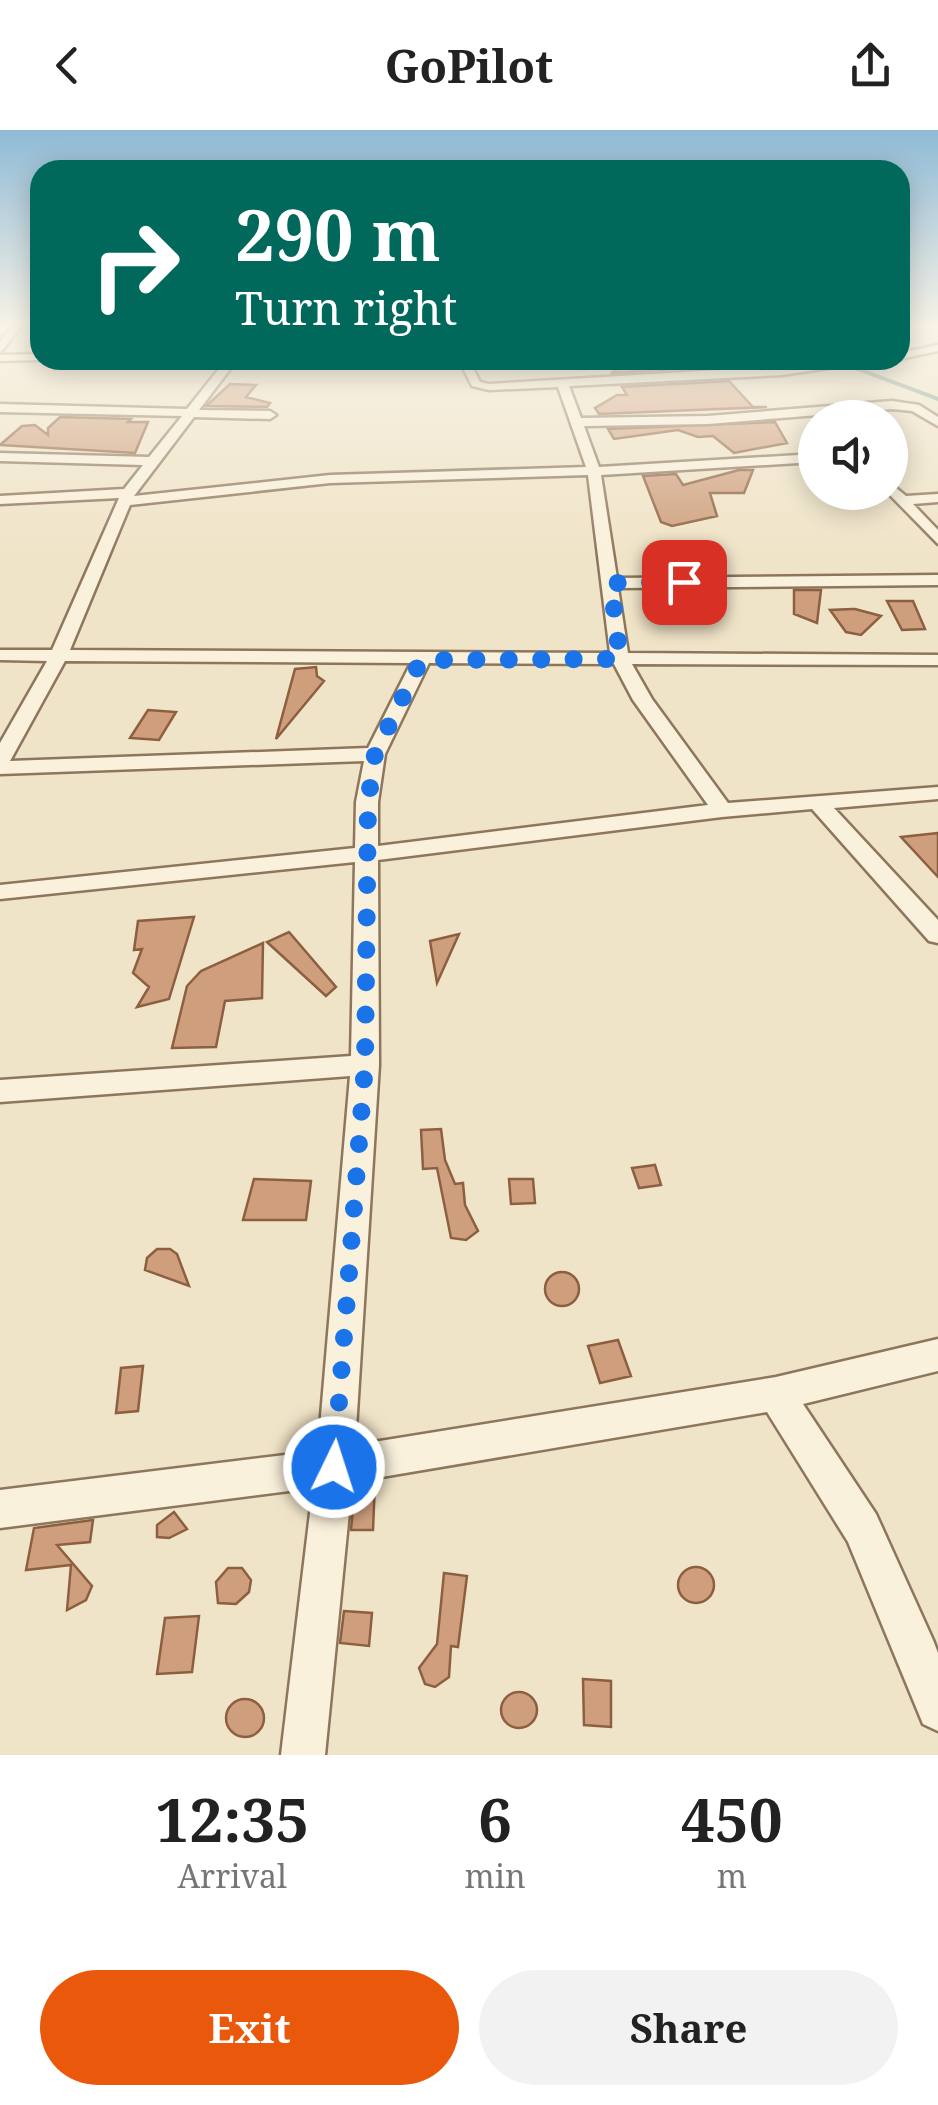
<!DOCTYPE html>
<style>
:root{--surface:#fff;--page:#f2f2f2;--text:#222;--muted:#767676;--accent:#ea580c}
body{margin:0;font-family:"Noto Serif",serif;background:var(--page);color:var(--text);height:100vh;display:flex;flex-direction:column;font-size:38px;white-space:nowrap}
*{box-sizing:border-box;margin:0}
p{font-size:32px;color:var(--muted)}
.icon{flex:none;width:55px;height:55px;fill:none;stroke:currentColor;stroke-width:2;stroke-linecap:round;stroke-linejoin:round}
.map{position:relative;height:1625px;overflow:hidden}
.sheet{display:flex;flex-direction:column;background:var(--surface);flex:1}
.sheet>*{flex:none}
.hud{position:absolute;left:30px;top:30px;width:880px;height:210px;border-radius:30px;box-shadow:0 5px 25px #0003;background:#00695c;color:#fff;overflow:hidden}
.tools{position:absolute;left:798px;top:270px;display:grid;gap:20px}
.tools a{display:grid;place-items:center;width:110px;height:110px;border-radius:50%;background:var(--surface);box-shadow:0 5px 25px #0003;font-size:50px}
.pin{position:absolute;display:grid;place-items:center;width:85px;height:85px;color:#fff;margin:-42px;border-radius:20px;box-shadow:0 5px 15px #0006}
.me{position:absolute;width:110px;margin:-55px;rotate:4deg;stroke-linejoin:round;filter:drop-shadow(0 0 8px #0008)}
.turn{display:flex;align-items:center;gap:35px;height:210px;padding:0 40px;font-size:45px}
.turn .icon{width:130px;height:130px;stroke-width:2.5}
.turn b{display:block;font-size:70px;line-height:85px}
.eta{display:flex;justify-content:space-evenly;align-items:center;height:170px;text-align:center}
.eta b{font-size:60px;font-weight:700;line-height:70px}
.action{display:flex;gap:20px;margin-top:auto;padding:20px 40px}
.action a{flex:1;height:115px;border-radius:60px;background:var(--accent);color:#fff;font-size:40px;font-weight:700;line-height:115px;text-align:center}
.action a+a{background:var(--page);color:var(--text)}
header{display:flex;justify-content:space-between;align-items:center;height:130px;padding:0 40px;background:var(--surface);font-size:45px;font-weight:700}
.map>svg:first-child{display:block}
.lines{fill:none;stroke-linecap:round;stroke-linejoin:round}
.stream{stroke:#6f938a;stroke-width:4}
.building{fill:#cf9f7d;stroke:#8d5f41;stroke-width:2.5}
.street-casing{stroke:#8d765c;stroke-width:5}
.street{fill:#faf1dc;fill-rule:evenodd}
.route{stroke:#1a73e8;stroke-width:18;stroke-dasharray:0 32.4}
</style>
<header><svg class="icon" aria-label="back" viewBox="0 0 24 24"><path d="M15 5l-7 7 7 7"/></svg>GoPilot<svg class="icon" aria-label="share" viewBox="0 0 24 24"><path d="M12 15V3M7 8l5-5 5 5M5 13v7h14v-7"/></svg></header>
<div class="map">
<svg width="938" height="1625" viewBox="0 0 938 1625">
<rect width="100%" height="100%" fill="#f0e4c8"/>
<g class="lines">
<path class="stream" d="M 834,230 L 938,269"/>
</g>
<path class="building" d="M 668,230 L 684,237 L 708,237 L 611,243 L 628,233 Z
M 729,251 L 753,277 L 767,277 L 599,284 L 595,278 L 617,265 L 627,265 L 622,257 Z
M 230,254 L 256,255 L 246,267 L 270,273 L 267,277 L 206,276 Z
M 60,287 L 131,289 L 128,292 L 148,292 L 135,323 L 0,315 L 22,296 L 35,295 L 48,305 L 48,298 Z
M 775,292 L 787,313 L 734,323 L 713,306 L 698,307 L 678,300 L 614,309 L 608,299 Z
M 739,340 L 753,340 L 744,363 L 710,363 L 717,386 L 672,396 L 661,392 L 643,346 L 676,344 L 683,355 Z
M 794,460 L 821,460 L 817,493 L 794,484 Z
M 887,471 L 913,471 L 925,499 L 902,500 Z
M 853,479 L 855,479 L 881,486 L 861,505 L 846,502 L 830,480 Z
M 316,537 L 317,546 L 324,551 L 276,609 L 295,539 Z
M 148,580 L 176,582 L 159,610 L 130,608 Z
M 938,703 L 938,747 L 901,707 Z
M 194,787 L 169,869 L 137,877 L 149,857 L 133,843 L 142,819 L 134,820 L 138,791 Z
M 289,802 L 336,857 L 326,866 L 267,812 Z
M 459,804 L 437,853 L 430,811 Z
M 263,813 L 262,868 L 225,871 L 216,917 L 172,918 L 187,856 L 201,841 Z
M 441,999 L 445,1030 L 455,1054 L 463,1053 L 465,1075 L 478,1101 L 466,1110 L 451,1108 L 437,1038 L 423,1039 L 421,1000 Z
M 655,1035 L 661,1055 L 639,1058 L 632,1038 Z
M 254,1049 L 311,1051 L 306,1090 L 243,1090 Z
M 509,1049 L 533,1049 L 535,1073 L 511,1074 Z
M 157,1119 L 170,1119 L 177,1124 L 189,1156 L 145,1140 L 147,1128 Z
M545 1159a17 17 0 1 1 34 0a17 17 0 1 1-34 0Z
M 618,1210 L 631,1246 L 600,1253 L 588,1216 Z
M 143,1236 L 138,1281 L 116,1283 L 121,1238 Z
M 375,1352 L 373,1400 L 351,1400 L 355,1355 Z
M 174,1382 L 187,1399 L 169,1408 L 157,1407 L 157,1395 Z
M 93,1390 L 90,1412 L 57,1415 L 92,1456 L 86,1470 L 67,1480 L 71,1435 L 26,1440 L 34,1398 Z
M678 1455a18 18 0 1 1 36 0a18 18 0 1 1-36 0Z
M 228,1438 L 242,1438 L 251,1450 L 249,1462 L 236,1474 L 218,1473 L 216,1452 Z
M 444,1443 L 467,1446 L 458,1517 L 451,1516 L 449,1547 L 435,1557 L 425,1554 L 419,1538 L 437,1514 Z
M 344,1481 L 372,1483 L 369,1516 L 340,1513 Z
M 199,1486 L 192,1542 L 157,1544 L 165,1488 Z
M 583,1549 L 611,1551 L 611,1597 L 584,1595 Z
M501 1580a18 18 0 1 1 36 0a18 18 0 1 1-36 0Z
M226 1588a19 19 0 1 1 38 0a19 19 0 1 1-38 0Z"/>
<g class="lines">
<defs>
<path id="street" d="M 10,198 L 20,198 L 0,223 L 0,212 Z
M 938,215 L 938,221 L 900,229 L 900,223 Z
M 40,224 L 40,230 L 0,231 L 0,225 Z
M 226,230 L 237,230 L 199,280 L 270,281 L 276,285 L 270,289 L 194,287 L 134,366 L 330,345 L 586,337 L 558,257 L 489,260 L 472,256 L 459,230 L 469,230 L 480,252 L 489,254 L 882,230 L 782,245 L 569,256 L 581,288 L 708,286 L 892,271 L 919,275 L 938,287 L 938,296 L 912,281 L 892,279 L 708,294 L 584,296 L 599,337 L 815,324 L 815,332 L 601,345 L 617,448 L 938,445 L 938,455 L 618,458 L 628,523 L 938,525 L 938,535 L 632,534 L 652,569 L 728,673 L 938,657 L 938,669 L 834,678 L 938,790 L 938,813 L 929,811 L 812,679 L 722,687 L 378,730 L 379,935 L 355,1315 L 776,1247 L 938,1209 L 938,1241 L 803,1274 L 876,1384 L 933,1510 L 938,1523 L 938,1601 L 923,1594 L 848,1412 L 767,1282 L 352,1352 L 325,1625 L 281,1625 L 313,1358 L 0,1398 L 0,1360 L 318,1321 L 350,946 L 0,972 L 0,950 L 351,926 L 355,732 L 0,769 L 0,755 L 355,718 L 356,672 L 364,631 L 0,644 L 0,613 L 47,531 L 0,530 L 0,520 L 52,520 L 119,368 L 0,374 L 0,366 L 124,359 L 143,335 L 0,331 L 0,323 L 149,327 L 182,286 L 0,282 L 0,274 L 187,279 ZM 588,345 L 610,523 L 70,520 L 130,375 L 330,353 ZM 65,531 L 411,533 L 368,618 L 10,631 ZM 429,533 L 614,534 L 633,570 L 708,675 L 378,716 L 378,672 L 385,624 Z
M 890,353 L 906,366 L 938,364 L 938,372 L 913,374 L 938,400 L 938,414 L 887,362 Z"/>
</defs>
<use href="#street" class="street-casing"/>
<use href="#street" class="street"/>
</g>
<linearGradient id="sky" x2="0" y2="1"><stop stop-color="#8fbad6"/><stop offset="0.46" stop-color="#f8f3e6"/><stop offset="1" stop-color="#f8f3e6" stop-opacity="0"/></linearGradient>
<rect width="938" height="426" fill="url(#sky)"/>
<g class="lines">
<path class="route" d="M 334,1337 L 365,935 L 368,672 L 375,624 L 421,530 L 620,529 L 611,453 L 684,452"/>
</g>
</svg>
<div class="tools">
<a><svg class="icon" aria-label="sound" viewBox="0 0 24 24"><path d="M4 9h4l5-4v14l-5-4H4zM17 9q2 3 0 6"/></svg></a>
</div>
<div class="pin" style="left:684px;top:452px;background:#d93025"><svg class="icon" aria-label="arrive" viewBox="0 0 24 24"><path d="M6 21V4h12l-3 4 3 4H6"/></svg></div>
<svg class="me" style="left:334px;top:1337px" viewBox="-20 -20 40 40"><circle r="17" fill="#1a73e8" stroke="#fff" stroke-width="3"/><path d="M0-11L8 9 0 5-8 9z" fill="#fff"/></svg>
<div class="hud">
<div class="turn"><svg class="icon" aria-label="right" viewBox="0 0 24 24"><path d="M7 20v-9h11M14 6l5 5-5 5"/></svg><div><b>290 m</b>Turn right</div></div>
</div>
</div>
<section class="sheet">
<div class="eta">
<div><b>12:35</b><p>Arrival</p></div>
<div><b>6</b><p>min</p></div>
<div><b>450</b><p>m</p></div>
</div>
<div class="action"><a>Exit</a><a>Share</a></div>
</section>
